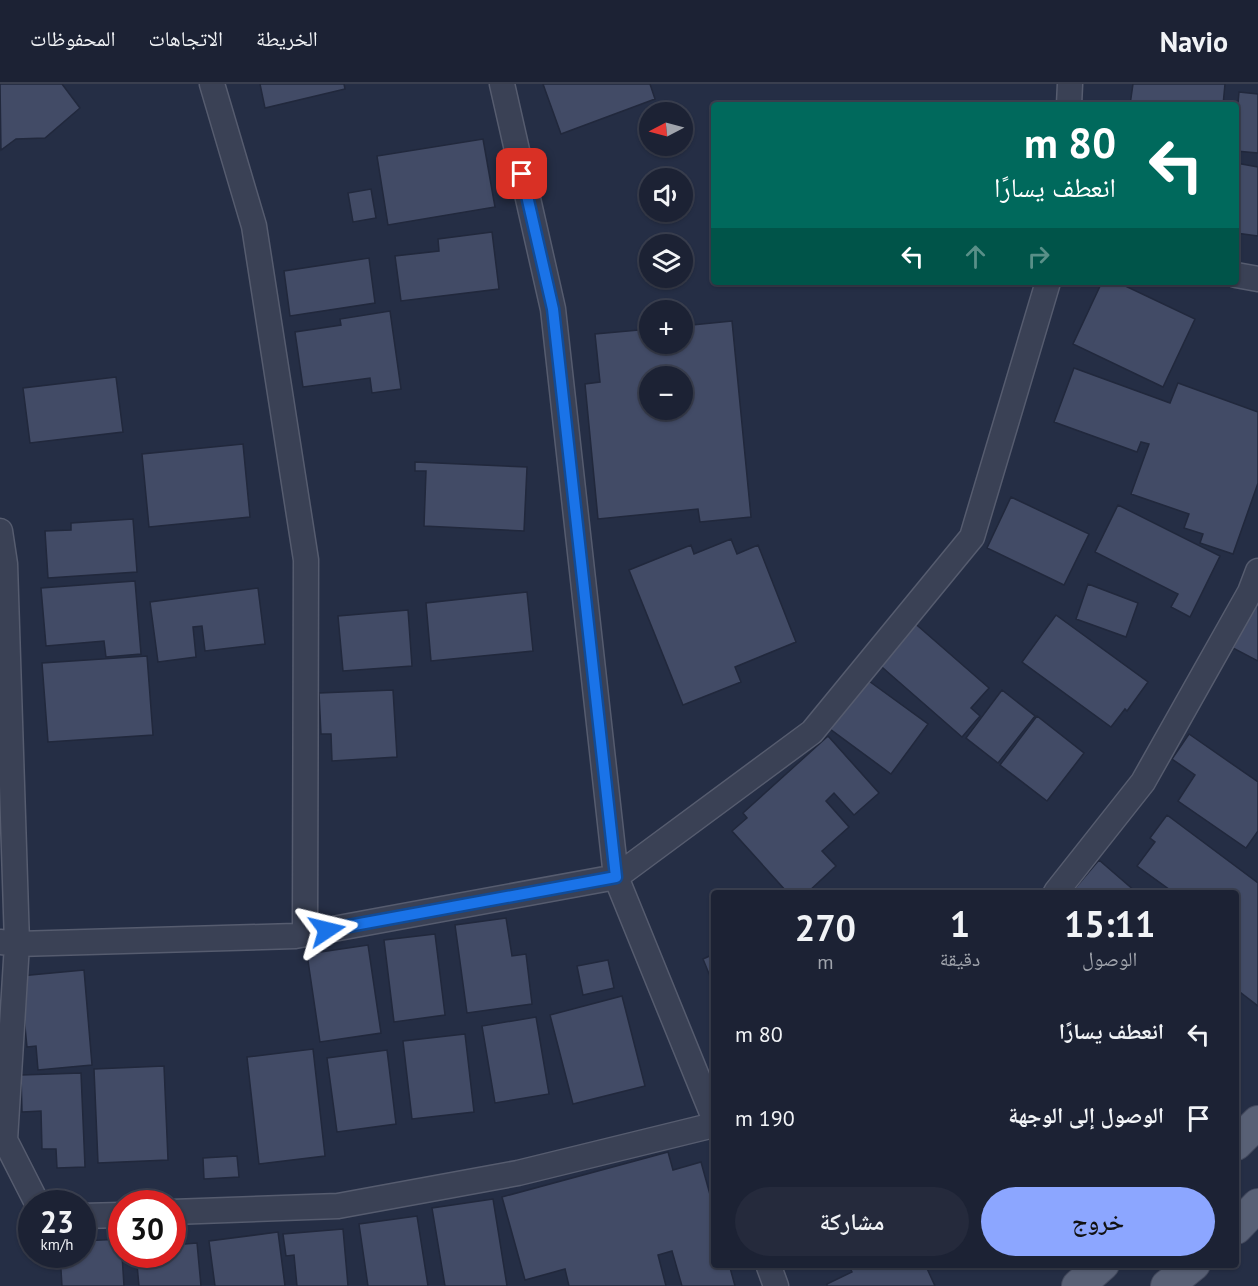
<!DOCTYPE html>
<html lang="ar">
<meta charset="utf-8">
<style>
:root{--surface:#1c2234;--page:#252a3c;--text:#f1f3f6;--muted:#a0a4ac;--line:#3a3f4f;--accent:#8ca6ff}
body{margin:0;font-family:"PT Sans","Noto Naskh Arabic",sans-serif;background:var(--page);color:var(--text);direction:rtl;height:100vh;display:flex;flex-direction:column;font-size:22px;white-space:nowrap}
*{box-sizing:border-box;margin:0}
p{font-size:20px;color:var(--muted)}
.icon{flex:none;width:33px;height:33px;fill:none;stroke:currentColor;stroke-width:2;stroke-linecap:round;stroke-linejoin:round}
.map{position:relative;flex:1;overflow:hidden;direction:ltr}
.details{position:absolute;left:711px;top:806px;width:528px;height:378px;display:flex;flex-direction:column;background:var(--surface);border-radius:6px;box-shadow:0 2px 4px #0004,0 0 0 2px var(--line);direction:rtl}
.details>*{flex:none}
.top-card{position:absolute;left:711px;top:18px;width:528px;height:183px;border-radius:6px;box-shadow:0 2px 4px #0004,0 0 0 2px var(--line);direction:rtl;background:#00695c;color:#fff;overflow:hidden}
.needle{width:39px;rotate:264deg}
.fabs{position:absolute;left:639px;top:18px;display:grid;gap:12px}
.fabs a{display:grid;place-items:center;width:54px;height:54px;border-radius:50%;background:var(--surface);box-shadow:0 2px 4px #0004,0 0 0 2px var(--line);font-size:30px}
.speed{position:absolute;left:18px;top:1106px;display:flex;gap:12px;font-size:30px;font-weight:700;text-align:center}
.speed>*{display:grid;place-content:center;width:78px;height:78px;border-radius:50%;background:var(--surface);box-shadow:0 2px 4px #0004,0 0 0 2px var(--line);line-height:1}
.speed small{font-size:15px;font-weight:400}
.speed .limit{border:9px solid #d22;background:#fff;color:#111}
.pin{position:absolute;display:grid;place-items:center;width:51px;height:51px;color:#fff;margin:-26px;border-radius:12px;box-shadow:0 3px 9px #0006}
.me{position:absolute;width:66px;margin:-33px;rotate:80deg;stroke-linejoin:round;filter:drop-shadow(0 0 4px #0008)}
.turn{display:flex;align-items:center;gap:21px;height:126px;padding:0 24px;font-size:27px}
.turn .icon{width:78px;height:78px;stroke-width:2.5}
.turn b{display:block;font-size:42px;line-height:51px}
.lanes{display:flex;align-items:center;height:57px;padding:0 24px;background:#0003;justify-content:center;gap:30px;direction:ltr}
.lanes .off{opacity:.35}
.eta{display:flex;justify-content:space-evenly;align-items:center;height:102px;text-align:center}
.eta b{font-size:36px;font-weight:600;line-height:42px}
.cta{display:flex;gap:12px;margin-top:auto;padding:12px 24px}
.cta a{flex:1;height:69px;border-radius:36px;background:var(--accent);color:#111;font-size:24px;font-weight:600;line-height:69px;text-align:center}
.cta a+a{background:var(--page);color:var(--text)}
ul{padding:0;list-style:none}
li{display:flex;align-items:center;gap:18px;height:84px;padding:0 24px}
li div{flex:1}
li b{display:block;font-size:22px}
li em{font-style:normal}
header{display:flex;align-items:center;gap:36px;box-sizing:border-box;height:84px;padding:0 30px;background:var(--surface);border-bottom:2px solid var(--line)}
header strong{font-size:28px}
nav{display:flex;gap:33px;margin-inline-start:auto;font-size:21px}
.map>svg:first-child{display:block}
.building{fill:#424b66;stroke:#21283c;stroke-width:1.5;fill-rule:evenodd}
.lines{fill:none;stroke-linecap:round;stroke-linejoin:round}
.minor-casing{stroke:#565c6f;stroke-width:27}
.major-casing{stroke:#444a5e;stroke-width:34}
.minor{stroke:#3a4155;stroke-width:24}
.major{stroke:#586075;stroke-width:32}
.route-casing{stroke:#114b97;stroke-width:15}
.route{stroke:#1a73e8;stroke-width:10}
</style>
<header>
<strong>Navio</strong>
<nav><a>الخريطة</a><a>الاتجاهات</a><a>المحفوظات</a></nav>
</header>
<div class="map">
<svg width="1258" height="1202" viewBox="0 0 1258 1202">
<rect width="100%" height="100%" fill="#252e45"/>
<path class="building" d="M 0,0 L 62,0 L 80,24 L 45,54 L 16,55 L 1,66 Z
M 260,0 L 344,0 L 345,5 L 265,24 Z
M 543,0 L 650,0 L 655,15 L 561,50 Z
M 1133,0 L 1225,0 L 1223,21 L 1130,21 Z
M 1239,8 L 1258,10 L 1258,69 L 1236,67 L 1236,42 Z
M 483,55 L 495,123 L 388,141 L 377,72 Z
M 1236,79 L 1258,83 L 1258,152 L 1236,149 Z
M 371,105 L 376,134 L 353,138 L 348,109 Z
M 492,148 L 499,205 L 401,217 L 395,172 L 439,167 L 438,155 Z
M 369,174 L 375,219 L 290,232 L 284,187 Z
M 1102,198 L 1117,198 L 1195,235 L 1163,303 L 1073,260 Z
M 390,227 L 401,305 L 372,309 L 370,294 L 303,303 L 295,248 L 341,241 L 340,235 Z
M 732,237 L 751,433 L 700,438 L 698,425 L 598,435 L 585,300 L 600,298 L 595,250 L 650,245 L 650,260 L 682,260 L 682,242 ZM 650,292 L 682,292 L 682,326 L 650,326 Z
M 1074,284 L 1170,319 L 1178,299 L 1258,328 L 1258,399 L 1233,470 L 1200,459 L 1203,450 L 1184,444 L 1189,430 L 1131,410 L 1149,360 L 1141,358 L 1137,368 L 1054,338 Z
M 116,293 L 123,348 L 30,359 L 23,304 Z
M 243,360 L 250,433 L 149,443 L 142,370 Z
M 415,378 L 527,383 L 524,447 L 424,442 L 426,387 L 415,387 Z
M 1011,413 L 1089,450 L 1064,501 L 987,464 Z
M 1118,421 L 1220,472 L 1190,533 L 1171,523 L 1178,510 L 1095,468 Z
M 133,435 L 137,488 L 48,494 L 45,447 L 71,446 L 71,439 Z
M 731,455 L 737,470 L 758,461 L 796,558 L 735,583 L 741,598 L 683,621 L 629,486 L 691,461 L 694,470 Z
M 135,497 L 141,570 L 106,573 L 104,557 L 46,562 L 41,504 Z
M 1088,500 L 1138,519 L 1126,553 L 1076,535 Z
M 258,504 L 265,560 L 205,567 L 202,542 L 193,543 L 196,573 L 158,578 L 150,518 Z
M 527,508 L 533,567 L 431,577 L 426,519 Z
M 1256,519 L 1258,520 L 1258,577 L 1233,564 Z
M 408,526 L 412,582 L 343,587 L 338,532 Z
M 1056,531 L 1148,598 L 1127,627 L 1125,625 L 1111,643 L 1022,578 Z
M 911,536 L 989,604 L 971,624 L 980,632 L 962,653 L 875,577 Z
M 147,572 L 153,651 L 48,658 L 42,579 Z
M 862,592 L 928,640 L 891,690 L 826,642 Z
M 393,606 L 397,673 L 332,677 L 331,650 L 321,650 L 319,609 Z
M 1002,606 L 1035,632 L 998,679 L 966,654 Z
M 1037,632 L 1084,669 L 1047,717 L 1000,681 Z
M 1189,650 L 1258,698 L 1258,747 L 1246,764 L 1178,717 L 1195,691 L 1172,675 Z
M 828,652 L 879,709 L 854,731 L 834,709 L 826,717 L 849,743 L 822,767 L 836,782 L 808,808 L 787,808 L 732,747 L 747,734 L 743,729 Z
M 1167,731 L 1258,799 L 1258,922 L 1236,905 L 1236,808 L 1173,808 L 1137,782 L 1155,758 L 1150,754 Z
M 1099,776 L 1136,808 L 1072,808 Z
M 506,834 L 512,872 L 526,870 L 532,920 L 467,929 L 455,841 Z
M 435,850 L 445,931 L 394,938 L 384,856 Z
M 368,861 L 381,949 L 320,958 L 307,870 Z
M 714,870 L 714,902 L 703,875 Z
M 608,876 L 614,904 L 583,911 L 577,882 Z
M 84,886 L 92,981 L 38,986 L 36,962 L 27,963 L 20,892 Z
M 622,912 L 645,1002 L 573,1020 L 550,931 Z
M 536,933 L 549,1010 L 495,1019 L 482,942 Z
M 465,950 L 474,1028 L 412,1035 L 403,957 Z
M 313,965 L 325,1072 L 259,1080 L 247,973 Z
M 387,966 L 396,1040 L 337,1048 L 327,974 Z
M 164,982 L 168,1076 L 98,1079 L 94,985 Z
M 81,989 L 85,1083 L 57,1084 L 56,1065 L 42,1065 L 41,1027 L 22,1028 L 21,991 Z
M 668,1068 L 673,1086 L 701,1078 L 714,1125 L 714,1180 L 729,1180 L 735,1202 L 682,1202 L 672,1167 L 658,1171 L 666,1202 L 569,1202 L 565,1185 L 525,1196 L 502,1113 Z
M 237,1072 L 239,1093 L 204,1095 L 203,1074 Z
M 493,1115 L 507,1202 L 445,1202 L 432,1124 Z
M 417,1132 L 428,1202 L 368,1202 L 359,1140 Z
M 343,1145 L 348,1202 L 297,1202 L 294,1171 L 286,1172 L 283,1150 Z
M 278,1148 L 285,1202 L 215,1202 L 209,1157 Z
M 121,1155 L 124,1202 L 62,1202 L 60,1170 L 82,1170 L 82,1157 Z
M 197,1159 L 201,1202 L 139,1202 L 136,1170 L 172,1170 L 172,1161 Z
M 848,1180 L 925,1180 L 935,1202 L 827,1202 L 827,1200 L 852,1188 Z"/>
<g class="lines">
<defs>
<path id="minor" d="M 212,0 L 254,142 L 306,476 L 305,850
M 502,0 L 553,225 L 616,793 L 714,1034
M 1069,21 L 1070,0
M 1236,191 L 1258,195
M 0,447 L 5,480 L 17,860 L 5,1056 L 37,1119
M 1056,808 L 1143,698 L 1250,508 L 1258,487
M 0,858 L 17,860 L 295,852 L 616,793 L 812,648 L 972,453 L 1048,198
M 172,1128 L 338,1122 L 518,1089 L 714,1041
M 82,1132 L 122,1131
M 768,1180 L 776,1202"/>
<path id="major" d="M 1236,1060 L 1258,1038
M 1236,1144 L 1258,1121
M 1078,1202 L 1103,1180
M 1167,1202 L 1194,1180"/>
</defs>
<use href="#minor" class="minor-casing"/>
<use href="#major" class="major-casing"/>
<use href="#minor" class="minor"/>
<use href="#major" class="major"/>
</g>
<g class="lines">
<defs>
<path id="route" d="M 327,846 L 616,793 L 553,225 L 522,90"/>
</defs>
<use href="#route" class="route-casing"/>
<use href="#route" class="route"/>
</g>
</svg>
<div class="fabs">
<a><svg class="needle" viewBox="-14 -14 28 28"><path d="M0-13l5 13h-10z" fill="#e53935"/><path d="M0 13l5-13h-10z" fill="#a0a4ac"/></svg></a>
<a><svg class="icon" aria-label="sound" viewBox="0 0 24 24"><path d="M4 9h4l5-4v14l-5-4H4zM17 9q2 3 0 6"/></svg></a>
<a><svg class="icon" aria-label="layers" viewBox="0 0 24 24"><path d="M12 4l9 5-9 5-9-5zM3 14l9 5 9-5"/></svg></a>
<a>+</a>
<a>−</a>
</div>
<div class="speed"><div>23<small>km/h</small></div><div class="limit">30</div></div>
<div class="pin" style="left:522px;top:90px;background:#d93025"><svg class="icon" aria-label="arrive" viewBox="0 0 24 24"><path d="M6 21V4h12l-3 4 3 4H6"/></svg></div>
<svg class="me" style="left:327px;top:846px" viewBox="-20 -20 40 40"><path d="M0-17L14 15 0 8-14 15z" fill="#1a73e8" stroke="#fff" stroke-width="4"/></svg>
<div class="top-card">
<div class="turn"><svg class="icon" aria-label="left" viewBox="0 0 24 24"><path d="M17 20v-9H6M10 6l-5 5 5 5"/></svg><div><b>80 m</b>انعطف يسارًا</div></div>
<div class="lanes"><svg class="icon" aria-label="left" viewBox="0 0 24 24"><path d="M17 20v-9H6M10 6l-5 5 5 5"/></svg><svg class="icon off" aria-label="ahead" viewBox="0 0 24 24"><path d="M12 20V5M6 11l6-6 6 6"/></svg><svg class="icon off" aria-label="right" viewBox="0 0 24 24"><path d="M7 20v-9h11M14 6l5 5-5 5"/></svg></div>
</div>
<section class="details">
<div class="eta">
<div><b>15:11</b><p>الوصول</p></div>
<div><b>1</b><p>دقيقة</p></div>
<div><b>270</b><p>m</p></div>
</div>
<ul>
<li><svg class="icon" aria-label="left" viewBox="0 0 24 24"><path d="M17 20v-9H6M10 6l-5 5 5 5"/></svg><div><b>انعطف يسارًا</b></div><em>80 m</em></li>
<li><svg class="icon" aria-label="arrive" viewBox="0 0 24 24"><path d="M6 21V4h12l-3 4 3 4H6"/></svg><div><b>الوصول إلى الوجهة</b></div><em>190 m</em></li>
</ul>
<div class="cta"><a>خروج</a><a>مشاركة</a></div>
</section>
</div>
